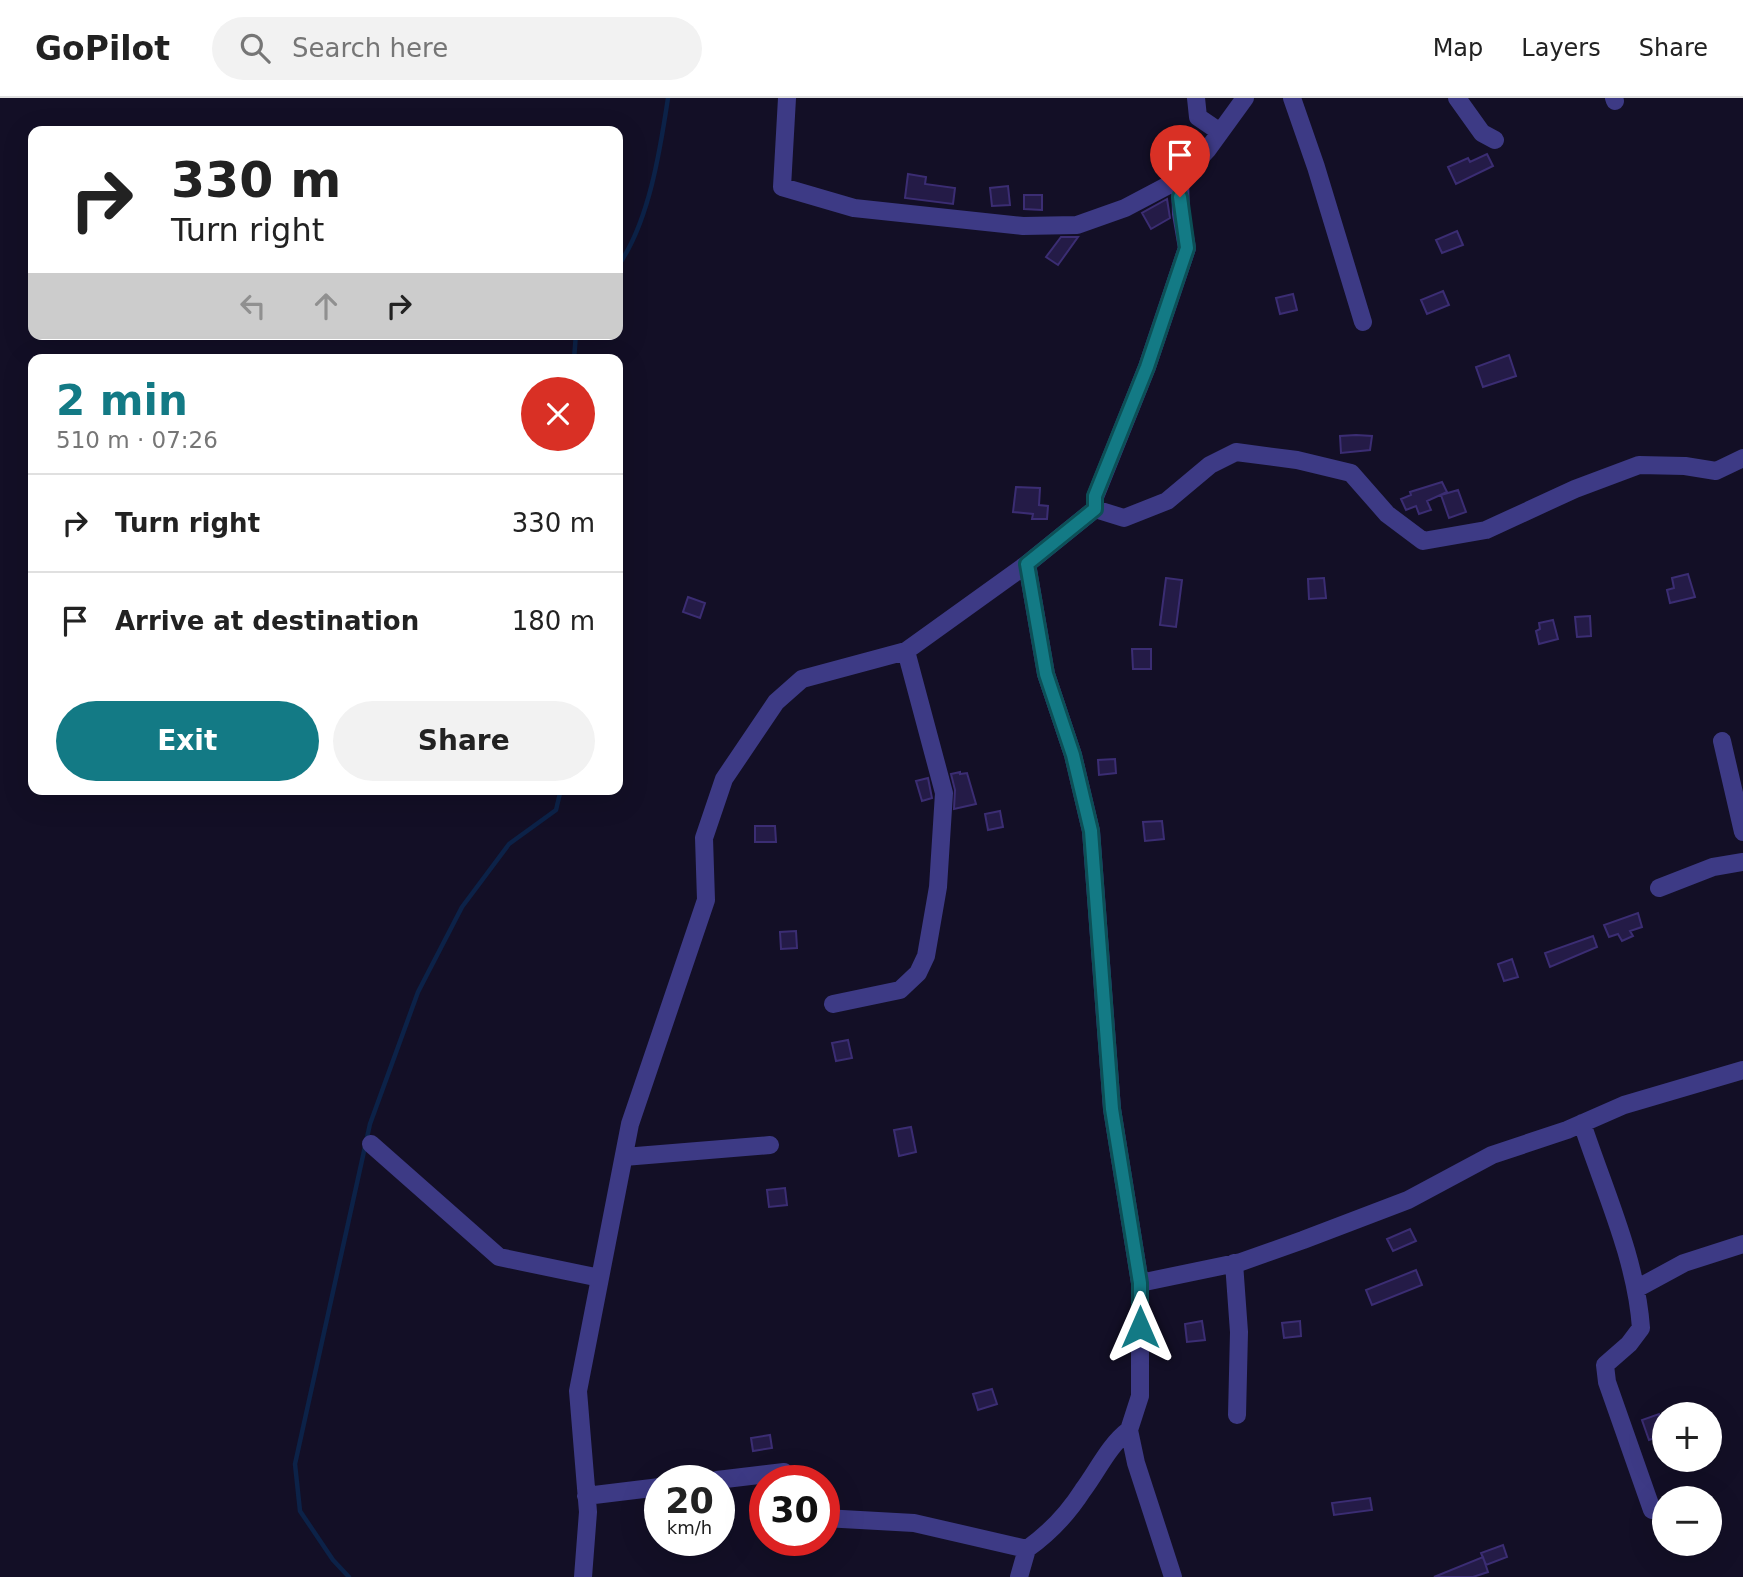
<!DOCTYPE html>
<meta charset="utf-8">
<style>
:root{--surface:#fff;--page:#f2f2f2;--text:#222;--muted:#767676;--line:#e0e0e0;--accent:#137a85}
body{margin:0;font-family:"DejaVu Sans",sans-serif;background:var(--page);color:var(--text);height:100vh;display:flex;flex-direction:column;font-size:26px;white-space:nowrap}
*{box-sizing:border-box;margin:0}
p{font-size:23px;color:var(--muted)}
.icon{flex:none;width:38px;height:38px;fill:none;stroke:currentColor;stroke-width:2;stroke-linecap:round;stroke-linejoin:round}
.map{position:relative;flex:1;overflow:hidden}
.sheet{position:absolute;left:28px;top:256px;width:595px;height:441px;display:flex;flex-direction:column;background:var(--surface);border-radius:14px;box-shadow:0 7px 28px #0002}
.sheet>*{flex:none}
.banner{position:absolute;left:28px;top:28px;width:595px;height:214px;border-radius:14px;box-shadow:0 7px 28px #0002;background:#fff;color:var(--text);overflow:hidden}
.fabs{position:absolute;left:1652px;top:1304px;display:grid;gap:14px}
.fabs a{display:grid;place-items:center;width:70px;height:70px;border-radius:50%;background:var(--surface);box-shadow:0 7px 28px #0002;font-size:35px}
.speed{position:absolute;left:644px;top:1367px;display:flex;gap:14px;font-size:35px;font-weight:700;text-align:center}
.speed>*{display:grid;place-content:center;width:91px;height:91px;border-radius:50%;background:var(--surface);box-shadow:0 7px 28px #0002;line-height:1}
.speed small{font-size:18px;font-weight:400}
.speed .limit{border:10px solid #d22;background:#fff;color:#111}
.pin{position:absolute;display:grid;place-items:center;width:60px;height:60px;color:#fff;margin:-72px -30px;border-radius:50% 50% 50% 0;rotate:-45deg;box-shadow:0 0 7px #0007}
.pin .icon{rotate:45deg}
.me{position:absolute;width:77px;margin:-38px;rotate:0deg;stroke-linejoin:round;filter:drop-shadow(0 0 5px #0008)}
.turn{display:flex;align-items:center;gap:24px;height:147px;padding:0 28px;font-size:32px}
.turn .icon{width:91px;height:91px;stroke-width:2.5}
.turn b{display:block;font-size:49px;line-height:60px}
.lanes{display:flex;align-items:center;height:66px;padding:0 28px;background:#0003;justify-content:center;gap:35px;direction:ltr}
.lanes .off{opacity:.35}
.round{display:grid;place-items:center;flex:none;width:74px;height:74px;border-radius:37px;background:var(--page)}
.overview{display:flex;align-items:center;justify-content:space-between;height:119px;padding:0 28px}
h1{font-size:42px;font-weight:800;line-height:52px;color:var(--accent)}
.primary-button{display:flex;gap:14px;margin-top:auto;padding:14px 28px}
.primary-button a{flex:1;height:80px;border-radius:42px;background:var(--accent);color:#fff;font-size:28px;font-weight:800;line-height:80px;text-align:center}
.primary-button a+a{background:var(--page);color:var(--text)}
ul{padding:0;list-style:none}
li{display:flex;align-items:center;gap:21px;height:98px;padding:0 28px;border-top:2px solid var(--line)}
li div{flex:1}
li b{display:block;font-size:26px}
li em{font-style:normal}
header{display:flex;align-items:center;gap:42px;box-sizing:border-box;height:98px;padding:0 35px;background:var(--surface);border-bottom:2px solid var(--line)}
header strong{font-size:33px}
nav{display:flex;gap:38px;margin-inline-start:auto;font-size:24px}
.search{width:490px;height:63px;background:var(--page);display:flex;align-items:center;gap:18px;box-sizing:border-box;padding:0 24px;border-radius:38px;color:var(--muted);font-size:26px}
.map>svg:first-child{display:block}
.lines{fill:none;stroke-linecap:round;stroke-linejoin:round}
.stream{stroke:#0c2248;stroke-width:4.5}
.building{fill:#241b47;stroke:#3b2d73;stroke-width:2}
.minor{stroke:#3d3a85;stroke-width:18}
.route-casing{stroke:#0c4f56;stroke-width:18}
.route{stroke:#137a85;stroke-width:12}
</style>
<header>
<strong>GoPilot</strong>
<div class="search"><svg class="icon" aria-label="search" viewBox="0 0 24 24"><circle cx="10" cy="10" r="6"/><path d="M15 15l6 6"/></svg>Search here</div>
<nav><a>Map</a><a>Layers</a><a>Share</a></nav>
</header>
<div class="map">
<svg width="1743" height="1479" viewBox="0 0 1743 1479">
<rect width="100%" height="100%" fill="#130f26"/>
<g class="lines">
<path class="stream" d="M 618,168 C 649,124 660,53 668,0
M 574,261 L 576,236
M 349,1479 L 333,1462 L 300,1413 L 295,1366 L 370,1026 L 418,894 L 462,809 L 509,746 L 556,712 L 561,691"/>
</g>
<path class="building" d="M 1487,56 L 1493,68 L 1456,86 L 1448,69 L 1468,60 L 1470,64 Z
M 908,76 L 926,79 L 925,86 L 955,90 L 953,106 L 905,100 Z
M 1008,88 L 1010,107 L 992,108 L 990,90 Z
M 1024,97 L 1042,97 L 1042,112 L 1024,111 Z
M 1167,101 L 1170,120 L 1151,131 L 1142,115 Z
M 1457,133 L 1463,147 L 1442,155 L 1436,142 Z
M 1061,139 L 1078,139 L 1058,167 L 1046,159 Z
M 1443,193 L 1449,207 L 1427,216 L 1421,202 Z
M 1293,196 L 1297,212 L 1280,216 L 1276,200 Z
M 1509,257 L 1516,278 L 1483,289 L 1476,269 Z
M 1356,337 L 1372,338 L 1370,352 L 1341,355 L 1340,338 Z
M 1442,384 L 1447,394 L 1427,403 L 1431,412 L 1419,416 L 1416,408 L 1406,412 L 1401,401 L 1411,397 L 1410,394 Z
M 1016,389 L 1040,390 L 1039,407 L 1048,408 L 1047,421 L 1032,421 L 1033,416 L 1013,414 Z
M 1458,392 L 1466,414 L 1449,420 L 1441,397 Z
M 1688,476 L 1695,499 L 1670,505 L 1667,492 L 1674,490 L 1672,480 Z
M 1166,480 L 1182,482 L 1176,529 L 1160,527 Z
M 1324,480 L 1326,500 L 1309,501 L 1308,481 Z
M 688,499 L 705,505 L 700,520 L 683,514 Z
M 1590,518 L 1591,538 L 1577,539 L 1575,519 Z
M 1553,522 L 1558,541 L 1539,546 L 1536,533 L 1540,531 L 1539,525 Z
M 1132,551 L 1151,551 L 1151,571 L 1133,571 Z
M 1115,661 L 1116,675 L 1099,677 L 1098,662 Z
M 960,674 L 960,676 L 967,675 L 976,706 L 954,711 L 955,692 L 951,676 Z
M 928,680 L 932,700 L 922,703 L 916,683 Z
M 1000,713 L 1003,729 L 988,732 L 985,716 Z
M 1162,723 L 1164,741 L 1145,743 L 1143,724 Z
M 755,728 L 775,728 L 776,744 L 755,744 Z
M 1638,815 L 1642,829 L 1630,833 L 1633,838 L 1622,843 L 1618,836 L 1609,839 L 1604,827 Z
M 796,833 L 797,850 L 781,851 L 780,834 Z
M 1593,838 L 1597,849 L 1550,869 L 1545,855 Z
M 1512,861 L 1518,879 L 1504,883 L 1498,866 Z
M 848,942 L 852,960 L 836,963 L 832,945 Z
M 911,1029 L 916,1054 L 899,1058 L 894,1032 Z
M 785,1090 L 787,1107 L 769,1109 L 767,1092 Z
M 1410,1131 L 1416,1143 L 1393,1153 L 1387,1141 Z
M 1416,1172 L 1422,1187 L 1372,1207 L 1366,1192 Z
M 1202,1223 L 1205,1242 L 1187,1244 L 1185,1226 Z
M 1300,1223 L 1301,1238 L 1284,1240 L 1282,1225 Z
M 992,1291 L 997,1306 L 978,1312 L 973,1296 Z
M 1659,1316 L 1664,1337 L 1649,1342 L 1642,1322 Z
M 770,1337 L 772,1350 L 753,1353 L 751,1340 Z
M 1370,1400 L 1372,1412 L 1334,1417 L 1332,1405 Z
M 1503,1447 L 1507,1459 L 1486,1467 L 1481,1455 Z
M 1483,1459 L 1488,1474 L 1473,1479 L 1434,1479 Z"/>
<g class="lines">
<path class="minor" d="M 787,0 L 782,89 L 854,110 L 1023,128 L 1077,127 L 1125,110 L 1180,81
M 1196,0 L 1198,19 L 1220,34
M 1245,0 L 1208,51 L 1180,81 L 1181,116 L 1187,150 L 1147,269 L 1095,399 L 1095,411 L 1124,420 L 1167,403 L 1210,367 L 1236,354 L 1297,362 L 1351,375 L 1387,416 L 1423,443 L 1486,432 L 1575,391 L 1639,367 L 1685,368 L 1716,373 L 1743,360
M 1292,0 L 1316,69 L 1363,224
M 1457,0 L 1482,35 L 1495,42
M 1614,0 L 1615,3
M 1095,411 L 1027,466 L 1046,576 L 1073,657 L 1091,733 L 1112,1011 L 1140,1185 L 1241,1164 L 1303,1142 L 1408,1102 L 1492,1057 L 1567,1032 L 1624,1007 L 1743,972
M 1722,643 L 1743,734
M 1659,790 L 1713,769 L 1743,764
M 833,906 L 900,892 L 918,875 L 926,858 L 938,789 L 944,695 L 906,553
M 1582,1025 C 1604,1092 1636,1160 1641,1230 L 1629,1246 L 1605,1267 L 1607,1284 L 1652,1412
M 371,1046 L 499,1159 L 600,1180
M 624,1059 L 770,1047
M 1234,1165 L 1239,1234 L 1237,1317
M 1140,1185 L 1140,1298 L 1129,1332 L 1136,1365 L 1173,1479
M 1636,1191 L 1684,1165 L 1743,1146
M 717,1382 L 784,1374 L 787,1382
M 586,1398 L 660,1389
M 824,1420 L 914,1425 L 1027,1451
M 583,1479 L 588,1414 L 578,1293 L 630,1026 L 706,802 L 704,740 L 724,681 L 776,604 L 802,581 L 906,553 L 1027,466
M 1019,1479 L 1027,1451 C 1048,1436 1069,1414 1083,1392 C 1098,1372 1109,1347 1129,1332"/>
</g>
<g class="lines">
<defs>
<path id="route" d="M 1140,1229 L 1140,1185 L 1112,1011 L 1091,733 L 1073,657 L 1046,576 L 1027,466 L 1095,411 L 1095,398 L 1147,269 L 1187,150 L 1180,99"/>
</defs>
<use href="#route" class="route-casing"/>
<use href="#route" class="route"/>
</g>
</svg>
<div class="fabs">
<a>+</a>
<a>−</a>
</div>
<div class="speed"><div>20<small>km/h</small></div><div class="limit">30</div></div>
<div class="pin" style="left:1180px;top:99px;background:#d93025"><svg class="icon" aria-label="arrive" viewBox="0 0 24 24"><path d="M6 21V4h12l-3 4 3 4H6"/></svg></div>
<svg class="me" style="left:1140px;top:1229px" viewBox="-20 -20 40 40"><path d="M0-17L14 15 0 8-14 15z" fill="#137a85" stroke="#fff" stroke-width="4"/></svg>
<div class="banner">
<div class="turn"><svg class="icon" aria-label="right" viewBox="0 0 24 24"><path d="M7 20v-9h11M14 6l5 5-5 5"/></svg><div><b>330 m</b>Turn right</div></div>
<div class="lanes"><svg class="icon off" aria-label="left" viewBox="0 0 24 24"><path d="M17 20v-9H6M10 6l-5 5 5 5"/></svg><svg class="icon off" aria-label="ahead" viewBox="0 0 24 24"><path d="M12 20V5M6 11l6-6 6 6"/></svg><svg class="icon" aria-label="right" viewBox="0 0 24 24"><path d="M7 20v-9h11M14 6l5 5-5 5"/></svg></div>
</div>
<section class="sheet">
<div class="overview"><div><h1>2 min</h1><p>510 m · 07:26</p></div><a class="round" style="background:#d93025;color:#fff"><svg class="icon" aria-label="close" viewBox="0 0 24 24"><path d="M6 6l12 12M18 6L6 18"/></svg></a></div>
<ul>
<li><svg class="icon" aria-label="right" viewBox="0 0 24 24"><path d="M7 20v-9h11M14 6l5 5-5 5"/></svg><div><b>Turn right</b></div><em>330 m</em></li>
<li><svg class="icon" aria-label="arrive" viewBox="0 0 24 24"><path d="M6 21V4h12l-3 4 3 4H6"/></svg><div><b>Arrive at destination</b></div><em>180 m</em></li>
</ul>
<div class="primary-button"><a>Exit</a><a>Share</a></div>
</section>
</div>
